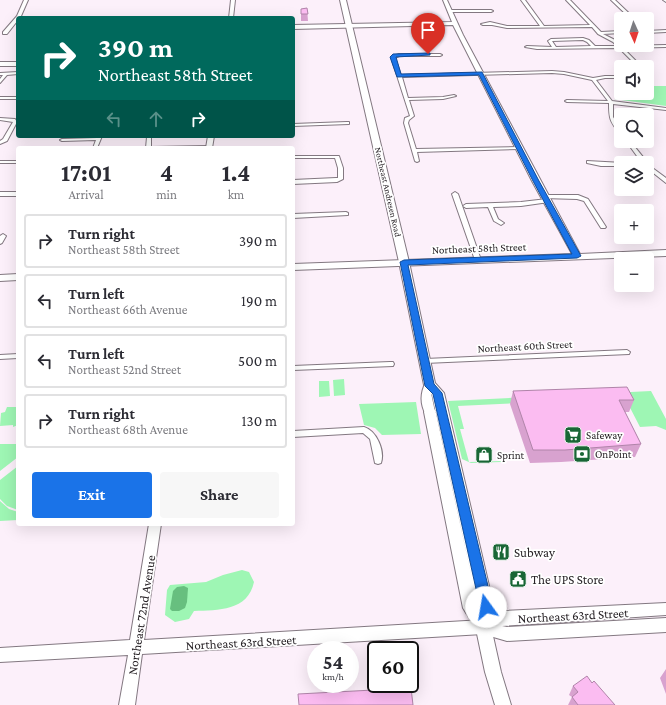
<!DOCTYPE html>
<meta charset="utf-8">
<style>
:root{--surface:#fff;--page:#f7f7f7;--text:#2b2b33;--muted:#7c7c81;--line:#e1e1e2;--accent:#1a73e8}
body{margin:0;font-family:"Crimson Pro",serif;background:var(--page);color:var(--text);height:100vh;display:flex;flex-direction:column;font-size:15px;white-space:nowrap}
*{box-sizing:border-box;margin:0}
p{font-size:13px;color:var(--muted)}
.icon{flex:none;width:22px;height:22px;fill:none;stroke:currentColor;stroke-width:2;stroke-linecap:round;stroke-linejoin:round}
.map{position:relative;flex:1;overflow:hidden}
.panel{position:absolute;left:16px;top:146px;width:279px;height:380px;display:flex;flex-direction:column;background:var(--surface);border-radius:4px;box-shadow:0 4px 16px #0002}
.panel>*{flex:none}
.banner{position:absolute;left:16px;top:16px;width:279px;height:122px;border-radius:4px;box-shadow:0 4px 16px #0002;background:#00695c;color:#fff;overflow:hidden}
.needle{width:26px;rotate:177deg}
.buttons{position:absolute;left:614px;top:12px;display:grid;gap:8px}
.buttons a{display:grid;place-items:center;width:40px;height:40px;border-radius:4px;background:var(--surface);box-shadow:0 4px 16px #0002;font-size:20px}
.speed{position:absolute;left:307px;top:641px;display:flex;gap:8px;font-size:20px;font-weight:700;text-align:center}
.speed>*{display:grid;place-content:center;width:52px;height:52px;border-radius:50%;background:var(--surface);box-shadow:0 4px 16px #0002;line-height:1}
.speed small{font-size:10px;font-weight:400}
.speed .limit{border:2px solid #111;border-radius:6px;background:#fff;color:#111}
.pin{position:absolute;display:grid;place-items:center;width:34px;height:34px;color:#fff;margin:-41px -17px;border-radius:50% 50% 50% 0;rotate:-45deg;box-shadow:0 0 4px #0007}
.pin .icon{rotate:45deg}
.me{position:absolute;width:44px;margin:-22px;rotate:347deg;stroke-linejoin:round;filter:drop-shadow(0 0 3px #0008)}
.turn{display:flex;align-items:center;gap:14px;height:84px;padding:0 16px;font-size:18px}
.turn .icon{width:52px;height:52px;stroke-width:2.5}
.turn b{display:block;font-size:28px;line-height:34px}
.lanes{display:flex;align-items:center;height:38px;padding:0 16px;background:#0003;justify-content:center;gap:20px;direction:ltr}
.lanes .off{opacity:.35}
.eta{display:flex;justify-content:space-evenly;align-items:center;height:68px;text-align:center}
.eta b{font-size:24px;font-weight:700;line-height:28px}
.cta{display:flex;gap:8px;margin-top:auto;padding:8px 16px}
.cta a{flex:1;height:46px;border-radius:4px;background:var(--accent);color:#fff;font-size:16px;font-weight:700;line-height:46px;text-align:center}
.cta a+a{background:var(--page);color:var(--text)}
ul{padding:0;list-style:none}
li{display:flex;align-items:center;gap:12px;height:54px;margin:0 8px 6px;padding:0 8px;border:2px solid var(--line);border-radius:4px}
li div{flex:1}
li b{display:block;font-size:15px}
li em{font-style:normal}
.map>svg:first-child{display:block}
.green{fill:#9ef6b4}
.water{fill:#67bf7f}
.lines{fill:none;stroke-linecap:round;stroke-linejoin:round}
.street-casing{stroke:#837881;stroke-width:2}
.secondary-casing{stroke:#837881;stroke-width:2}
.primary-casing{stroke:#837881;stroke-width:2}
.street{fill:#fff;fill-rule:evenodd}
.secondary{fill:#fff;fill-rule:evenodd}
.primary{fill:#fff;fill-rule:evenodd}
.wall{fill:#d8a2cf}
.building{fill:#fbbcf1;stroke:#b084a9}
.route{fill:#1a73e8;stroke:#114b97}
.labels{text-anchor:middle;stroke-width:3.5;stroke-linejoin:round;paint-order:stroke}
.far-street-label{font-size:9px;fill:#282327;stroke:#fff}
.street-label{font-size:11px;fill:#282327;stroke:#fff}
.poi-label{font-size:11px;fill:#282327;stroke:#fff;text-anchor:start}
.near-poi-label{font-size:13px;fill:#282327;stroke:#fff;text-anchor:start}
.near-street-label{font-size:13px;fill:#282327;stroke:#fff}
</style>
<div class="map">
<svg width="666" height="705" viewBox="0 0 666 705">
<rect width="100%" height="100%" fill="#fcf0fa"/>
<path class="green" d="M 647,86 L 666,86 L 666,106 L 614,99 L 634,98 L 630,93 L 647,93 Z
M 344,379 L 345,395 L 334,396 L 333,380 Z
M 319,381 L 329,381 L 330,396 L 319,397 Z
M 651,391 L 666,419 L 666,430 L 656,426 L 640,427 L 625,398 L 458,406 L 464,429 L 460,429 L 469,462 L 501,461 L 501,462 L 471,463 L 462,459 L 448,401 Z
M 416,402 L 421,434 L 382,435 L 375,428 L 364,425 L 359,404 Z
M 7,407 L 18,407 L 18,425 L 13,427 L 13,425 L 0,426 L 1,413 L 5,412 Z
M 0,444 L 18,444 L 18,457 L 0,471 Z
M 18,466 L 18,510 L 7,506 L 0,499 L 0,480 Z
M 0,501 L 9,509 L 18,512 L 18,520 L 0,521 Z
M 242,570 L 249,572 L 254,582 C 248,611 218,610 194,611 L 189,619 L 175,622 L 165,615 L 167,590 L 170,585 L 206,582 L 223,575 Z"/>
<path class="water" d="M 184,586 L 188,588 L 187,602 L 185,608 L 179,611 L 172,611 L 170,609 L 173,591 L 177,587 Z"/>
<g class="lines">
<defs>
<path id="street" d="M 521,0 L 525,0 L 544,26 L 590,25 L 566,0 L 570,0 L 601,32 L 621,31 L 621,33 L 603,34 L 615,40 L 621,46 L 666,45 L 666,47 L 623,48 L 642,67 L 638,67 L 619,48 L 537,49 L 525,47 L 527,46 L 552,47 L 548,41 L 551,39 L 583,38 L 589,40 L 595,46 L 617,46 L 613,42 L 598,34 L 592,27 L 507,28 L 492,25 L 483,25 L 481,24 L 490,22 L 507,26 L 540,26 ZM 583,40 L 587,42 L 591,46 L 556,47 L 552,41 Z
M 611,0 L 615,0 L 635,19 L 631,19 Z
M 663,0 L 666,0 L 666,2 Z
M 449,10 L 491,10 L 493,11 L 491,12 L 448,12 Z
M 666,30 L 666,32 L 647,33 L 647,31 Z
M 399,54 L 440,54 L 442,55 L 440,56 L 399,56 L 395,58 L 401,75 L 552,71 L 564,72 L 593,78 L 605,76 L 621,76 L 621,78 L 605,78 L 596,80 L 612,101 L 666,108 L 666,110 L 613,104 L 613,117 L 621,129 L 621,133 L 619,133 C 610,121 609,119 609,103 L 567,102 L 565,101 L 567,100 L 608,101 L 592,80 L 564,74 L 552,73 L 402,77 L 408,98 L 443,97 L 454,95 L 456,96 L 443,99 L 409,100 L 414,116 L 409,120 L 408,123 L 416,149 L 519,147 L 521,148 L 519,149 L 417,152 L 419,161 L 417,162 L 415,161 L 404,123 L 405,118 L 410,116 L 391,57 Z
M 18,72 L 18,74 L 7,75 L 0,83 L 0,79 L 3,75 L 0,75 L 0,73 Z
M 0,97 L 18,97 L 18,99 L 0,99 Z
M 0,118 L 15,119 L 17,122 L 7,141 L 0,144 L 0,141 L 3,139 L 13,122 L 0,120 Z
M 347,122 L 349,122 L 349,124 L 293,126 L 293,124 Z
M 98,136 L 102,136 L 97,148 L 93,148 L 96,140 L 62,141 L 60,140 L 62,139 L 97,138 Z
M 147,137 L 151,138 L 151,147 L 210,146 L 212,147 L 212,148 L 146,148 Z
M 626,141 L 630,141 L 647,162 L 647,164 L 666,178 L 666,183 L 647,168 L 647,163 L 642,163 Z
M 293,156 L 339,156 L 343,168 L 343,179 L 337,182 L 293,184 L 293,180 L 336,178 L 338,178 L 338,168 L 335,158 L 293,158 Z
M 0,161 L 18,161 L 18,163 L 0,163 Z
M 587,161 L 623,163 L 621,163 L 621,166 L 601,166 L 587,163 Z
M 0,192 L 18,192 L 18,196 L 0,196 Z
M 455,192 L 458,194 L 481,260 L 480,261 L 476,261 L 475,260 L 452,194 Z
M 545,195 L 578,195 L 588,199 L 606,227 L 605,228 L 601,228 L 584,201 L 577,199 L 543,198 L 543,196 Z
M 547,199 L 550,201 L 549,202 L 521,206 L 493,207 L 498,219 L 504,223 L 501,225 L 494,221 L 488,207 L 466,208 L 463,206 L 466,204 L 521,202 Z
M 346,212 L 348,213 L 348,215 L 293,218 L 293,214 Z
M 3,234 L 6,236 L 2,243 L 0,244 L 0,236 Z
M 627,350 L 630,352 L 629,354 L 425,363 L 421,361 L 425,359 Z
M 18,354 L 18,358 L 0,359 L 0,355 Z
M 390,362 L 393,362 L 394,364 L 393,366 L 293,370 L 293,366 Z
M 364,427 C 377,431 385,451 381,463 L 378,464 L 375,463 L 370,439 L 363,433 L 293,437 L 293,431 Z"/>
<path id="secondary" d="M 24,0 L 28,0 L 21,16 L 18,18 L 18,20 L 7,34 L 3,34 L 3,32 L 17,16 Z
M 231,0 L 235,0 L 233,18 L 229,18 Z
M 443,0 L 447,0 L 463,35 L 580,254 L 666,250 L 666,256 L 293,270 L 293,264 L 572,254 L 532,181 L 453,25 L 293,29 L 293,25 L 452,22 Z
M 0,62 L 18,62 L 18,66 L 0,66 Z
M 208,136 L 214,136 L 212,148 L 206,148 Z
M 18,274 L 18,280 L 0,281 L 0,275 Z
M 430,381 L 434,382 L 435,385 L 431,393 L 435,412 L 434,415 L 426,415 C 420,404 420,393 426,382 Z
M 149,524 L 161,524 L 144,640 L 483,620 L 504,611 L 666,603 L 666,615 L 502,626 L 507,627 L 666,618 L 666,632 L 507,641 L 483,634 L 142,654 L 135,705 L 119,705 L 128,655 L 0,662 L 0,648 L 130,640 Z"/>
<path id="primary" d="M 340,0 L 346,0 L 409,262 L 435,383 L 444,393 L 494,607 L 491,627 L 501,672 L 511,705 L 495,705 L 485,672 L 476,629 L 463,608 L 424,412 L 426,409 L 430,408 L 434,409 L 436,412 L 474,588 L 432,395 L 424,385 L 399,262 Z"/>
</defs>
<use href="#street" class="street-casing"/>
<use href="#secondary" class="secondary-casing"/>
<use href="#primary" class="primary-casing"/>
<use href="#street" class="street"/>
<use href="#secondary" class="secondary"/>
<use href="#primary" class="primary"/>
</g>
<path class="wall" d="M 307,8 L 308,21 L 301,21 L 301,9 Z
M 513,391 L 634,400 L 629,412 L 625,412 L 641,444 L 635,457 L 561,462 L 530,463 L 510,404 Z
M 666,669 L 666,694 L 660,678 Z
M 592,683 L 615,705 L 568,705 L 572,697 L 569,695 L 573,686 Z"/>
<path class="building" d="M 307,8 L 308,14 L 301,14 L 301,9 Z
M 627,387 L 634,400 L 619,400 L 641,444 L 565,450 L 533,450 L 513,391 Z
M 587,676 L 592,683 L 594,681 L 615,705 L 578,705 L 572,697 L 578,692 L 573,686 Z
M 411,688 L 413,705 L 299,705 L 298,694 Z"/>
<path class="route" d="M 428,53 L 430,53 L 430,55 L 396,57 L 401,74 L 482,72 L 539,181 L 581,256 L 577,258 L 408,265 L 434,384 L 442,393 L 493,607 L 491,611 L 486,613 L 482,611 L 480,607 L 433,394 L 425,386 L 400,262 L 404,260 L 572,254 L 533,181 L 479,75 L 397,77 L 390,57 L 393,54 Z"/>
<defs>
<symbol id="supermarket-square" viewBox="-11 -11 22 22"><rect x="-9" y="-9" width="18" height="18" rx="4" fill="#186635" stroke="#fff"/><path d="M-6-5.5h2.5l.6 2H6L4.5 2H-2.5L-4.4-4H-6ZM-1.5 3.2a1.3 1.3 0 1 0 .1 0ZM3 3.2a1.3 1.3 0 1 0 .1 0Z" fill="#fff"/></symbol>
<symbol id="bank-square" viewBox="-11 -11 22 22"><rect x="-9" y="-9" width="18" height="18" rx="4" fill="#186635" stroke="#fff"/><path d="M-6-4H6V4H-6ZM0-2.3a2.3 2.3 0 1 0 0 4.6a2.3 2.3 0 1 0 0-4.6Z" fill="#fff"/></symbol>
<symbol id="shop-square" viewBox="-11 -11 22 22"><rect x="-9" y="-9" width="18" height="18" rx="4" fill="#186635" stroke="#fff"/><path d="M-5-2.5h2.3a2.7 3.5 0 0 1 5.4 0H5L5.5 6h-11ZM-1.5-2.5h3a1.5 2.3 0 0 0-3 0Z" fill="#fff"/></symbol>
<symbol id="restaurant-square" viewBox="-11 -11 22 22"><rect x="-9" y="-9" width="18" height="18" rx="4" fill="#186635" stroke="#fff"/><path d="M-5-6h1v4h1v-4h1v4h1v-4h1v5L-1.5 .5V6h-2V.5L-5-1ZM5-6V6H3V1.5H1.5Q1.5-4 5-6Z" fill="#fff"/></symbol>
<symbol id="civic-square" viewBox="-11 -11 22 22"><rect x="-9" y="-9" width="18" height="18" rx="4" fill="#186635" stroke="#fff"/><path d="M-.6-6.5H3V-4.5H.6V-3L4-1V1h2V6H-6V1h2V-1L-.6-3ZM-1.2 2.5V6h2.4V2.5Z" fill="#fff"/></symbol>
</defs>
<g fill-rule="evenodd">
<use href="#supermarket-square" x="563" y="425" width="20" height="20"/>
<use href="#bank-square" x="572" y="444" width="20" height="20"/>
<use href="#shop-square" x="474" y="445" width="20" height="20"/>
<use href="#restaurant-square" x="491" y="542" width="20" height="20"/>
<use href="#civic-square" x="508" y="569" width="20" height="20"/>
</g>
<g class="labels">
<g class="far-street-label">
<text transform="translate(388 192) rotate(77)" y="3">Northeast Andresen Road</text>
</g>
<g class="street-label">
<text transform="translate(479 248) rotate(-2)" y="4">Northeast 58th Street</text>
<text transform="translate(525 346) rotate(-3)" y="4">Northeast 60th Street</text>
</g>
<g class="poi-label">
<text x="586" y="439">Safeway</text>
<text x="595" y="458">OnPoint</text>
<text x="497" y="459">Sprint</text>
</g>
<g class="near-poi-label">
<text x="514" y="557">Subway</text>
<text x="531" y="584">The UPS Store</text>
</g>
<g class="near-street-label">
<text transform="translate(141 615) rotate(-81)" y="5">Northeast 72nd Avenue</text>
<text transform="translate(573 615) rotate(-3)" y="5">Northeast 63rd Street</text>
<text transform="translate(241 642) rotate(-3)" y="5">Northeast 63rd Street</text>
</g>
</g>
</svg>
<div class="buttons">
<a><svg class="needle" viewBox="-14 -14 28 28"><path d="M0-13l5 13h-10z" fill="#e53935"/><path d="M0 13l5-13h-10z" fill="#7c7c81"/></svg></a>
<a><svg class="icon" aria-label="sound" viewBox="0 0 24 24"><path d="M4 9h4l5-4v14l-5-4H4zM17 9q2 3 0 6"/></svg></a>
<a><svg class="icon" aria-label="search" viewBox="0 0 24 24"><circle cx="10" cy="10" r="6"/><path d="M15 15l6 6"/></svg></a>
<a><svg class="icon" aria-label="layers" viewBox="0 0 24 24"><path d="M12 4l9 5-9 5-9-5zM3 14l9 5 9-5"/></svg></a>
<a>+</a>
<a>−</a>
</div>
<div class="speed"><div>54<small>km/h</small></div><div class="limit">60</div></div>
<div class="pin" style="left:428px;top:54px;background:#d93025"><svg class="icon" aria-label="arrive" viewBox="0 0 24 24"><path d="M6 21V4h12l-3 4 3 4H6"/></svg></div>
<svg class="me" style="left:486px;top:607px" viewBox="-20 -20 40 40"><circle r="19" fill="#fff"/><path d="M0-13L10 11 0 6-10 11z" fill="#1a73e8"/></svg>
<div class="banner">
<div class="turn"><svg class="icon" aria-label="right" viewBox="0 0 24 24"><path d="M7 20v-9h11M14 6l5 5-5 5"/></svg><div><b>390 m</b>Northeast 58th Street</div></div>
<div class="lanes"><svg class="icon off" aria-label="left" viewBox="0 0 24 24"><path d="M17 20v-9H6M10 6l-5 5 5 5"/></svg><svg class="icon off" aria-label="ahead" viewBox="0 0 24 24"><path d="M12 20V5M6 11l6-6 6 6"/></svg><svg class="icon" aria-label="right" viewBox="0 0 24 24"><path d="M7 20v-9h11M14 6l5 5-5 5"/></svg></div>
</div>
<section class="panel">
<div class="eta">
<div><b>17:01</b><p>Arrival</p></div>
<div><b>4</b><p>min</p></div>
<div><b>1.4</b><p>km</p></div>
</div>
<ul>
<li><svg class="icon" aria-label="right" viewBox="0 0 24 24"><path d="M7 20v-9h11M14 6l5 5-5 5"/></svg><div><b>Turn right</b><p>Northeast 58th Street</p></div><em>390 m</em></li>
<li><svg class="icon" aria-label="left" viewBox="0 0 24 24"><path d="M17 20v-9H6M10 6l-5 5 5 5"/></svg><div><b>Turn left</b><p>Northeast 66th Avenue</p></div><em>190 m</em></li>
<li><svg class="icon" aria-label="left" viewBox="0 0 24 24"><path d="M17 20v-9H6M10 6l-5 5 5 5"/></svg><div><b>Turn left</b><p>Northeast 52nd Street</p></div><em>500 m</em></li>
<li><svg class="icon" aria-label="right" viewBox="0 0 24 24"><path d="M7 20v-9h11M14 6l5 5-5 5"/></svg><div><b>Turn right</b><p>Northeast 68th Avenue</p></div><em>130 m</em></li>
</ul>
<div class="cta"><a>Exit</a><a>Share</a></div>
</section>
</div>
